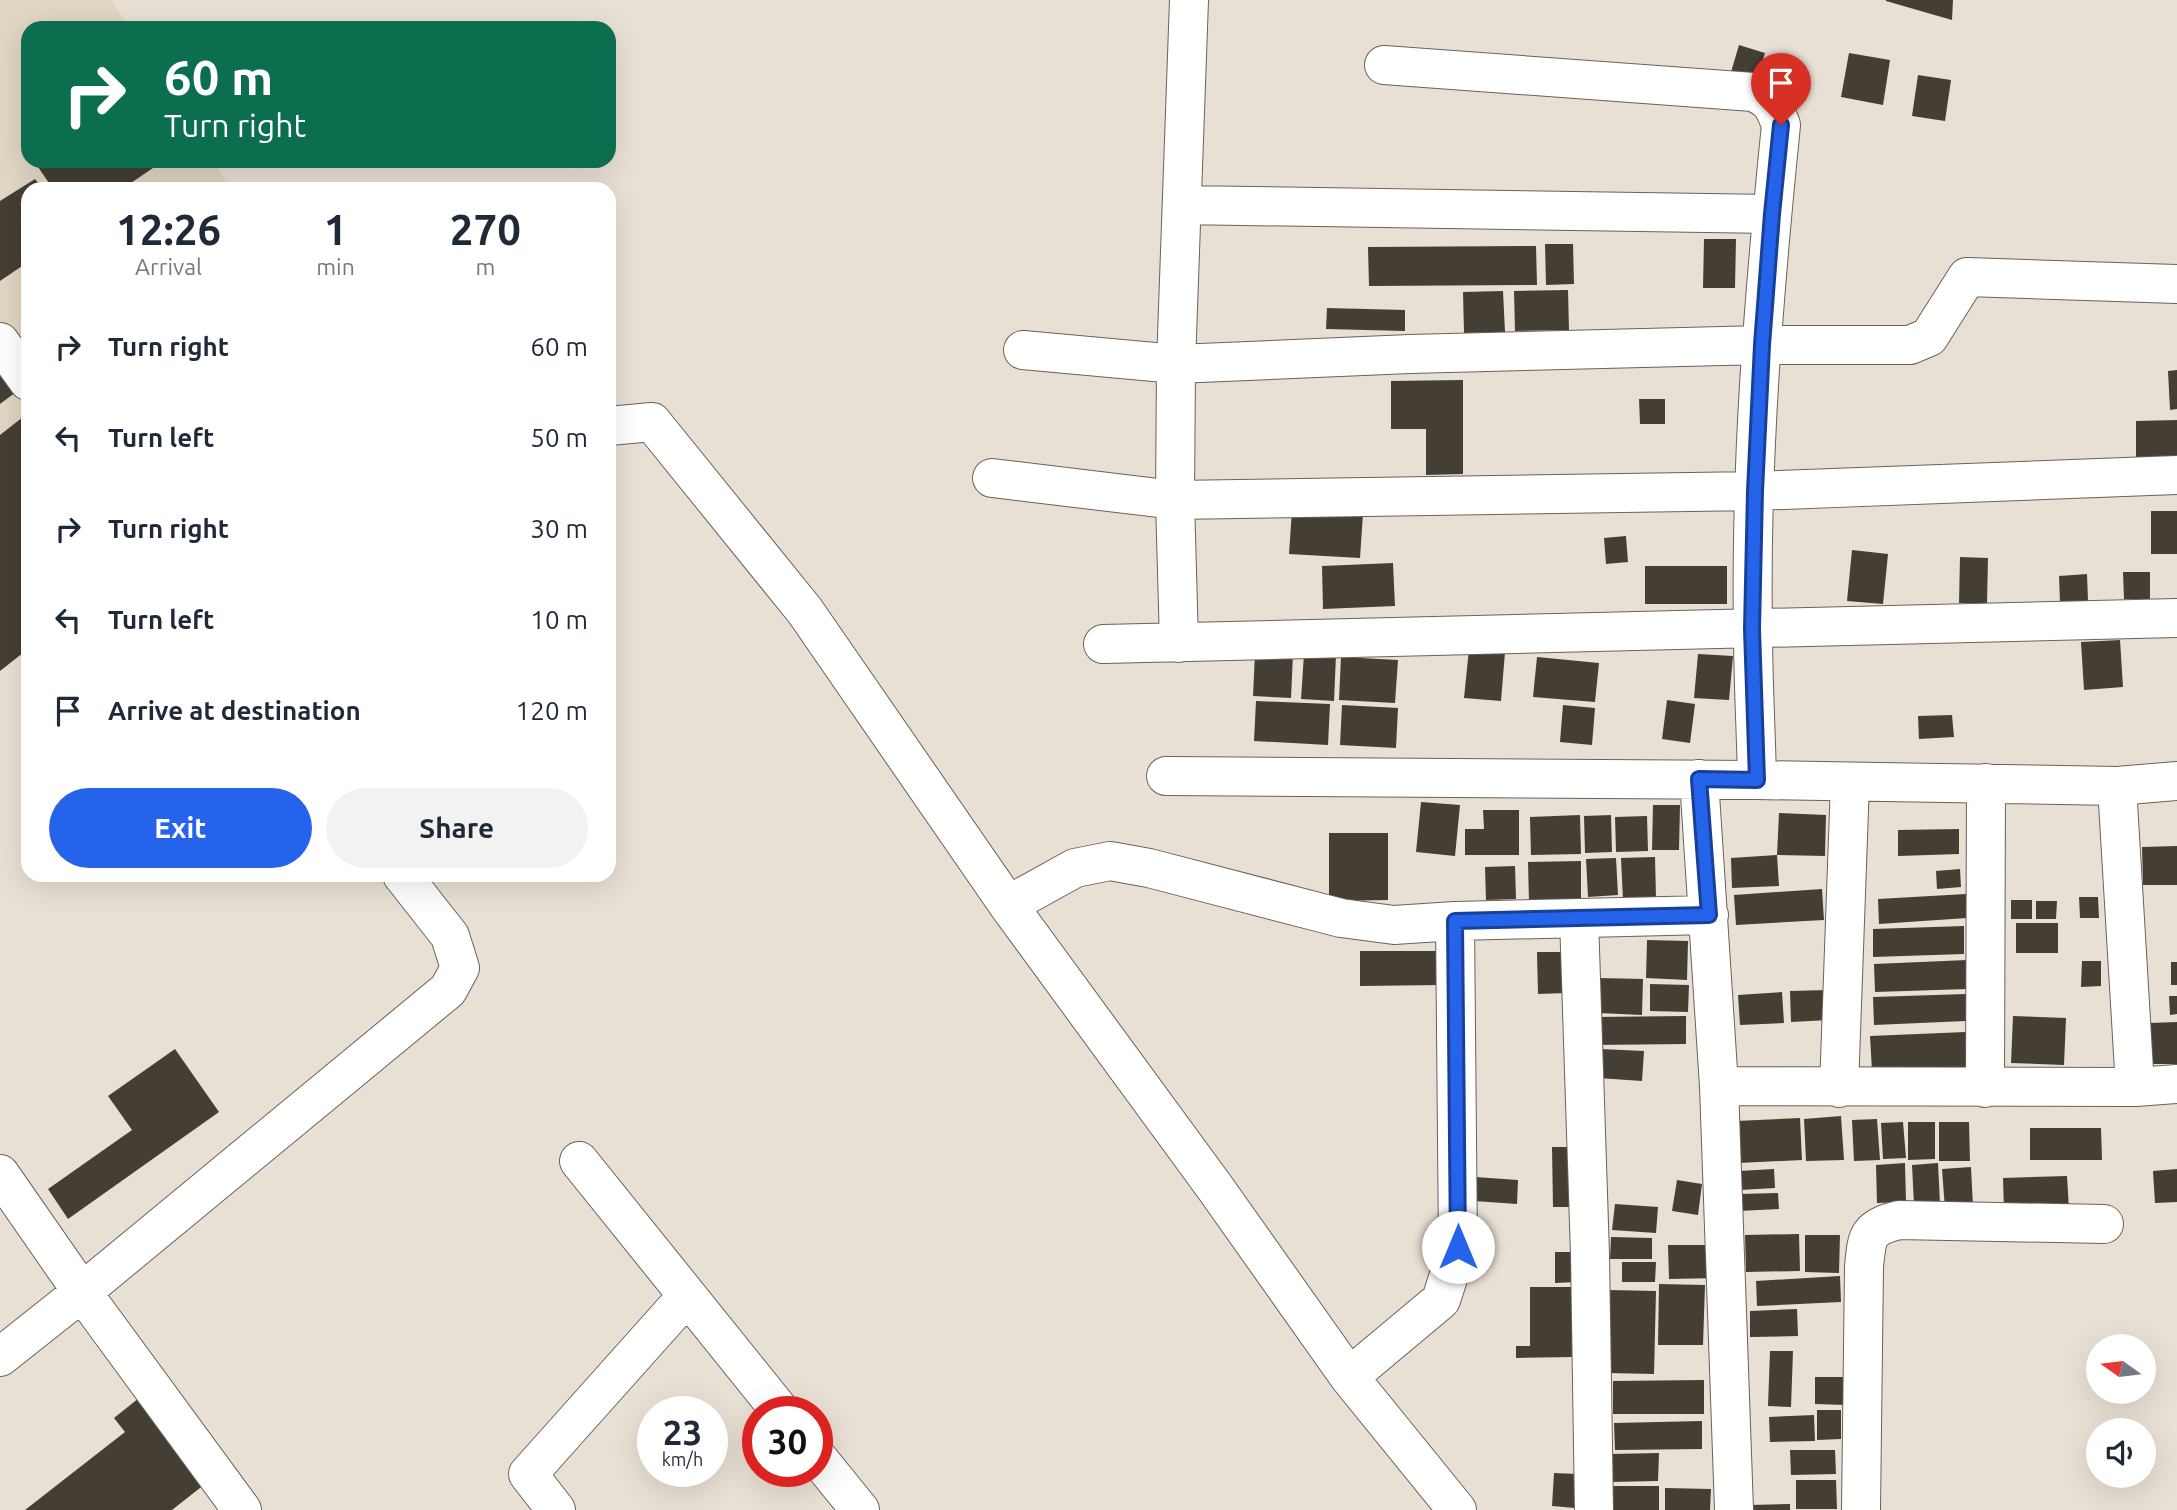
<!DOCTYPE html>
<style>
:root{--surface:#fff;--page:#f2f2f3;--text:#1f2937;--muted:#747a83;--accent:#2563eb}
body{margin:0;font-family:Ubuntu,sans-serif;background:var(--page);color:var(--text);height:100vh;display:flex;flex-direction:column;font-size:26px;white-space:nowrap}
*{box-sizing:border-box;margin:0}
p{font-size:23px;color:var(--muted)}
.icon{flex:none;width:38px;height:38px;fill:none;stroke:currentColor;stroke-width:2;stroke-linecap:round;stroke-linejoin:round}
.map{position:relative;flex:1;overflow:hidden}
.side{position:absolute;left:21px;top:182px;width:595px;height:700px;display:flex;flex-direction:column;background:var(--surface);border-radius:21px;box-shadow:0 7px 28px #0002}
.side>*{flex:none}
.top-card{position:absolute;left:21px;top:21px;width:595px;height:147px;border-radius:21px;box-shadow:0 7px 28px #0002;background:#0b6e4f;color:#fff;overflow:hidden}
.needle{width:46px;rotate:284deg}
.controls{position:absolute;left:2086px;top:1334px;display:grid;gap:14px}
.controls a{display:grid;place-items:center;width:70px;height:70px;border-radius:50%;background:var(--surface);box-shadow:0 7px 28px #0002;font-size:35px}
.speed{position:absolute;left:637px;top:1396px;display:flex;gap:14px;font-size:35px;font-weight:700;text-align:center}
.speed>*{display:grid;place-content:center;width:91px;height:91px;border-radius:50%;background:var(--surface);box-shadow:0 7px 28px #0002;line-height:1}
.speed small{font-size:18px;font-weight:400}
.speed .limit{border:10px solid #d22;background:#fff;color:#111}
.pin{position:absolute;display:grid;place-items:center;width:60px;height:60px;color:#fff;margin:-72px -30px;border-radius:50% 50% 50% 0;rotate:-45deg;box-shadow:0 0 7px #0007}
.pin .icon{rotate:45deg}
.me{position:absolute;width:77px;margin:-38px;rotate:0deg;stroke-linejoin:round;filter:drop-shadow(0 0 5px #0008)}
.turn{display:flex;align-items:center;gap:24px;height:147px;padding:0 28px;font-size:32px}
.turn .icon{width:91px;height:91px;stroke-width:2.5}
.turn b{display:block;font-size:49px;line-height:60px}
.eta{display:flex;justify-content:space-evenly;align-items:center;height:119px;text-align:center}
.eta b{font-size:42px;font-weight:700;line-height:49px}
.button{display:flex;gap:14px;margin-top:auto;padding:14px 28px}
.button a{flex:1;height:80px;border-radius:42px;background:var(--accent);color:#fff;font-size:28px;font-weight:700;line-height:80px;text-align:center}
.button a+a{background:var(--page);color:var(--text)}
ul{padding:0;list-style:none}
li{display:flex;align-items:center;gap:21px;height:91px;padding:0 28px}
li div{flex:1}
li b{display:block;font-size:26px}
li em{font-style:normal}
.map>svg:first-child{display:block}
.built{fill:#e1d5c3}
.building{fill:#443e35}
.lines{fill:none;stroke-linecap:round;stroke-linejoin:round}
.street-casing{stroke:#696258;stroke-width:40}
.street{stroke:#fff;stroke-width:38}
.route-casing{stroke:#184099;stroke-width:18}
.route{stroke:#2563eb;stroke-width:12}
</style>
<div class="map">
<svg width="2177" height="1510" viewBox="0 0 2177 1510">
<rect width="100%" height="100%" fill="#e9e0d5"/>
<path class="built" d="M 0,0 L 111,0 L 129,28 L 28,28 L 28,161 L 213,161 L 231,189 L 28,189 L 28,566 L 0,583 Z"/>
<path class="building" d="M 1886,0 L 1953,0 L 1952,20 L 1886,1 Z
M 1739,45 L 1765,53 L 1757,79 L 1731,72 Z
M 1849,53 L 1890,60 L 1883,105 L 1841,97 Z
M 1772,55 L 1794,62 L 1788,82 L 1767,75 Z
M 1918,75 L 1951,80 L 1945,121 L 1912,116 Z
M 34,161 L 148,161 L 153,168 L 122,189 L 53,189 Z
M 35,179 L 43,189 L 28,189 L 28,262 L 0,281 L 0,201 Z
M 1704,239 L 1736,239 L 1735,288 L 1703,288 Z
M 1545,244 L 1573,244 L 1574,284 L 1546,285 Z
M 1536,246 L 1537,285 L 1369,286 L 1368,247 Z
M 1568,290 L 1569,330 L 1515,331 L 1514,291 Z
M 1503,291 L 1505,332 L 1464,333 L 1463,292 Z
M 1327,308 L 1405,310 L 1405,331 L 1326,329 Z
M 2177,370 L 2177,409 L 2170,410 L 2168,371 Z
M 0,372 L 16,392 L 0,404 Z
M 1463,380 L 1463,474 L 1426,475 L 1426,429 L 1391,429 L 1391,381 Z
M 1639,399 L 1665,399 L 1665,424 L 1640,424 Z
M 23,417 L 28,423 L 28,649 L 0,671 L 0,435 Z
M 2177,420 L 2177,464 L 2136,465 L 2136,421 Z
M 1292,510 L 1363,514 L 1360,558 L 1289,554 Z
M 2151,511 L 2177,511 L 2177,554 L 2151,554 Z
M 1626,536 L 1628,562 L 1606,564 L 1604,538 Z
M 1852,550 L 1888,554 L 1883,604 L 1847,601 Z
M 1960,557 L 1988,558 L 1987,603 L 1959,603 Z
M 1393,563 L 1395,606 L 1323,609 L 1322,566 Z
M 1645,566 L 1727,566 L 1727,604 L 1645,604 Z
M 2123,572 L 2150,572 L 2150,599 L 2124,599 Z
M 2087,574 L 2088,601 L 2060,602 L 2059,576 Z
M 2120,640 L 2123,687 L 2084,690 L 2081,642 Z
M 1469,649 L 1505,652 L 1501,701 L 1464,698 Z
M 1255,653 L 1293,654 L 1291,698 L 1253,696 Z
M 1304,654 L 1336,655 L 1334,701 L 1301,699 Z
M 1698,654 L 1733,656 L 1729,700 L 1694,698 Z
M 1341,657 L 1398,660 L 1395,703 L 1339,700 Z
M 1537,657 L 1599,663 L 1595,702 L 1533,697 Z
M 1667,700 L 1695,704 L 1690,743 L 1662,739 Z
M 1256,701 L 1330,704 L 1328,745 L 1254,741 Z
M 1342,705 L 1398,708 L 1396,748 L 1340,745 Z
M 1563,705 L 1595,708 L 1592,745 L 1560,742 Z
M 1952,715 L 1954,737 L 1919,739 L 1918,716 Z
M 1421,802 L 1460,805 L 1455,856 L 1416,852 Z
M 1653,805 L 1680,805 L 1679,850 L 1652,850 Z
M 1483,810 L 1519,810 L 1519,855 L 1465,855 L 1465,829 L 1484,829 Z
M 1779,813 L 1826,815 L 1825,856 L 1777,855 Z
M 1580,815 L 1581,854 L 1531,855 L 1530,817 Z
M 1611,815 L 1612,852 L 1585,853 L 1584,816 Z
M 1647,816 L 1648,851 L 1616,852 L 1615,817 Z
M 1959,829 L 1959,854 L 1898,856 L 1898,830 Z
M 1329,833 L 1388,833 L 1388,900 L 1329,901 Z
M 2177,846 L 2177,885 L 2143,885 L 2142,847 Z
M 1777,855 L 1779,886 L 1732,888 L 1731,858 Z
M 1655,857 L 1656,898 L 1623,900 L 1621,858 Z
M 1616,858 L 1618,895 L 1588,897 L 1586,859 Z
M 1581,861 L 1581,902 L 1529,903 L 1528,862 Z
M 1515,866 L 1516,899 L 1486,900 L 1485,867 Z
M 1960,869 L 1961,887 L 1937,889 L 1936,871 Z
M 1822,889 L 1824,920 L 1736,925 L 1734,895 Z
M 1966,894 L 1967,918 L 1879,924 L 1878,899 Z
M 2079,897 L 2098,897 L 2099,918 L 2080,918 Z
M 2011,900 L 2032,900 L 2032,919 L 2011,919 Z
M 2036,901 L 2057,901 L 2056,919 L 2036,919 Z
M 2016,923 L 2058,923 L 2058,953 L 2016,953 Z
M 1964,926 L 1964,954 L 1873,957 L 1873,929 Z
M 1647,940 L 1688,941 L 1687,980 L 1646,978 Z
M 1360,951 L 1443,951 L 1443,985 L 1360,986 Z
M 1537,952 L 1567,952 L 1567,993 L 1538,994 Z
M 1967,960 L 1968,989 L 1875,992 L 1874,964 Z
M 2082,961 L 2101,961 L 2101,986 L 2081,987 Z
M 2171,962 L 2177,962 L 2177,985 L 2171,985 Z
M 1599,978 L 1643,979 L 1642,1015 L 1598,1013 Z
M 1650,984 L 1689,985 L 1688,1012 L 1650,1011 Z
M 1828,990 L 1829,1020 L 1791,1022 L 1790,991 Z
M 1782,992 L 1784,1023 L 1740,1025 L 1738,995 Z
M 1966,994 L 1966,1021 L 1874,1025 L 1873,997 Z
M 2169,996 L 2177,996 L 2177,1014 L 2170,1015 Z
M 1686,1016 L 1686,1044 L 1593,1045 L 1593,1017 Z
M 2013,1016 L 2066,1018 L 2064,1065 L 2011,1063 Z
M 2177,1022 L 2177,1064 L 2150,1064 L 2150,1023 Z
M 1966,1032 L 1968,1067 L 1872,1071 L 1870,1036 Z
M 175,1049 L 219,1112 L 68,1219 L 48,1189 L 132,1130 L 108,1096 Z
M 1600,1049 L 1644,1051 L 1642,1081 L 1598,1078 Z
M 1841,1116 L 1844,1160 L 1806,1161 L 1804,1119 Z
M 1800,1118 L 1802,1160 L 1738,1163 L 1736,1121 Z
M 1877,1119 L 1880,1160 L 1854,1161 L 1852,1120 Z
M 1903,1122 L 1906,1158 L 1883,1159 L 1881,1123 Z
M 1908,1122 L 1935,1122 L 1935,1159 L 1908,1160 Z
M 1939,1122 L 1969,1122 L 1970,1161 L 1939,1161 Z
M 2030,1128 L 2101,1128 L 2102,1160 L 2030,1160 Z
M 1552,1147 L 1572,1147 L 1572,1207 L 1553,1207 Z
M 1905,1163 L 1906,1202 L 1877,1203 L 1876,1165 Z
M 1938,1163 L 1940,1204 L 1914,1205 L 1912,1165 Z
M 1971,1167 L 1973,1207 L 1945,1209 L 1942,1169 Z
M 1774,1169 L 1775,1188 L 1740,1190 L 1739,1171 Z
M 2177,1169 L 2177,1202 L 2155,1203 L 2153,1171 Z
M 2067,1176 L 2069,1209 L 2004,1211 L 2003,1178 Z
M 1475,1177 L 1518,1180 L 1517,1204 L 1474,1201 Z
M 1677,1180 L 1702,1184 L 1698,1215 L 1672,1211 Z
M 1778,1193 L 1779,1209 L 1739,1211 L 1739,1194 Z
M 1615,1204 L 1658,1207 L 1656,1233 L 1612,1230 Z
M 1799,1234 L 1800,1271 L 1746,1272 L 1745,1235 Z
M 1805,1235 L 1840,1235 L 1839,1273 L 1805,1272 Z
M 1611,1237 L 1652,1238 L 1652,1259 L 1610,1259 Z
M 1668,1245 L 1719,1245 L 1719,1278 L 1669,1279 Z
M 1555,1252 L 1576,1252 L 1577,1282 L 1555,1283 Z
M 1622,1262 L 1656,1262 L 1655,1282 L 1622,1282 Z
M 1840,1276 L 1841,1302 L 1757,1306 L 1756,1281 Z
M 1659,1284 L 1705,1285 L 1703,1345 L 1658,1345 Z
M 1530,1287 L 1572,1287 L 1573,1357 L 1516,1358 L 1516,1346 L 1530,1346 Z
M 1609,1290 L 1656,1291 L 1654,1374 L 1608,1373 Z
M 1797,1309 L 1798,1336 L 1750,1337 L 1750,1311 Z
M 1770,1351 L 1793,1351 L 1791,1407 L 1768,1406 Z
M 1815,1377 L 1846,1377 L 1846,1405 L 1815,1404 Z
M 1704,1380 L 1704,1414 L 1613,1414 L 1613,1381 Z
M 139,1398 L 205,1484 L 172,1510 L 25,1510 L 125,1432 L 114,1418 Z
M 1817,1410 L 1841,1410 L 1841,1439 L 1817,1440 Z
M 1814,1415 L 1815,1441 L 1770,1442 L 1769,1417 Z
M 1702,1421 L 1702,1449 L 1615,1450 L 1614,1423 Z
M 1790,1450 L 1835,1450 L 1836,1474 L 1791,1475 Z
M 1659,1453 L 1658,1481 L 1611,1482 L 1611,1454 Z
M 1554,1473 L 1577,1474 L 1575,1508 L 1552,1506 Z
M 1796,1480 L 1836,1480 L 1837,1509 L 1796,1509 Z
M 1611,1486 L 1659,1486 L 1659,1510 L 1611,1510 Z
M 1665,1488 L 1711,1489 L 1710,1510 L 1665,1510 Z
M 1790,1504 L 1790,1510 L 1750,1510 L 1750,1505 Z"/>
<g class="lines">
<defs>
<path id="street" d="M 1384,65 L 1753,92 C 1772,100 1774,107 1781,125 C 1764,292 1750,462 1753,631 C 1753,680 1756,730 1757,780
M 1182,205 L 1772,214
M 0,342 L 28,381
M 1023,350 L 1176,364 L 1410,354 L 1762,345 L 1910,345 L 1929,337 L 1967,277 L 2177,284
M 609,426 L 652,422 L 805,611 L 1008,905 L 1216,1189 L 1349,1377 L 1457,1510
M 992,478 L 1175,500 L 1755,491 L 2177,475
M 1179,643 L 1175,500 L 1176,364 L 1189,0
M 1103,644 L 2177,618
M 1166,776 L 1757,780 L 2117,786
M 1699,779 L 1719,1086 L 1734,1510
M 2177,781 L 2117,786 L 2135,1087 L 2177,1084
M 1008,905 L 1075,868 L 1110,861 L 1149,868 L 1341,918 L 1394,925 L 1455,921 L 1709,915
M 1579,918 L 1590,1255 L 1594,1510
M 1719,1086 L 2135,1087
M 1839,1088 L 1850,782
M 1985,1088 L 1986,783
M 579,1161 L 781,1412
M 0,1174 L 82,1292 L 242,1510
M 0,1357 L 82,1292 L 448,990 L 460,968 L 450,936 L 402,875
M 1349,1377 L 1441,1300 L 1458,1247 L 1455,921
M 817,1457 L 860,1510
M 556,1510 L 528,1474 L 687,1296
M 1861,1510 L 1864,1267 C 1867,1237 1866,1228 1899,1220 L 2104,1224"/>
</defs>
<use href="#street" class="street-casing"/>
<use href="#street" class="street"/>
</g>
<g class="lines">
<defs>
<path id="route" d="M 1458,1247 L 1455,921 L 1709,915 L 1699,779 L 1757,780 L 1752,629 L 1755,491 L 1762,345 L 1772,214 L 1781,125"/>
</defs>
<use href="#route" class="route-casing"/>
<use href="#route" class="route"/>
</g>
</svg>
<div class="controls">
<a><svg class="needle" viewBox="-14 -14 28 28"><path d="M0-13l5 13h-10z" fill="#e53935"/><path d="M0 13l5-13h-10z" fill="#747a83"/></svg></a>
<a><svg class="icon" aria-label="sound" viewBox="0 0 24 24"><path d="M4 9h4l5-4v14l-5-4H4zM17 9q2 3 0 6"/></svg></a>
</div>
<div class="speed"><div>23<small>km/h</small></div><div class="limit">30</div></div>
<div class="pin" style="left:1781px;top:125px;background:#d93025"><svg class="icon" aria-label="arrive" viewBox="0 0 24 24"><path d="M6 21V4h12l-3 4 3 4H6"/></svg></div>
<svg class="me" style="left:1458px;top:1247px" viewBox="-20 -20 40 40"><circle r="19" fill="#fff"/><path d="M0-13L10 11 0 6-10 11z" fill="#2563eb"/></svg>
<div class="top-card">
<div class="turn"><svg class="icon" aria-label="right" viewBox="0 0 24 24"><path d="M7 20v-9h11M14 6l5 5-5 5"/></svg><div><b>60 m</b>Turn right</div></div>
</div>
<section class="side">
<div class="eta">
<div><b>12:26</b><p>Arrival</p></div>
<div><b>1</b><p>min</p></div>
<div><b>270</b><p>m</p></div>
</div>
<ul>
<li><svg class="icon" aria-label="right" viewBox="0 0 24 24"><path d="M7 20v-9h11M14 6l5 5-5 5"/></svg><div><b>Turn right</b></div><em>60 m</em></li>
<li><svg class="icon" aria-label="left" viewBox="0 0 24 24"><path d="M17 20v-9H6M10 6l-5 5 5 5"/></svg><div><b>Turn left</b></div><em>50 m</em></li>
<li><svg class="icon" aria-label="right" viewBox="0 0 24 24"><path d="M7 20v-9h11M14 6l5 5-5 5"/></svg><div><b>Turn right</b></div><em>30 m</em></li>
<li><svg class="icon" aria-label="left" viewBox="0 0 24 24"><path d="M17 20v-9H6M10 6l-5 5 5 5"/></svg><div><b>Turn left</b></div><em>10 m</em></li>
<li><svg class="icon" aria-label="arrive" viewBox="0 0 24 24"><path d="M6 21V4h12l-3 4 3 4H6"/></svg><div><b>Arrive at destination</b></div><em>120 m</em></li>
</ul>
<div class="button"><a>Exit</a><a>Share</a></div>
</section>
</div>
